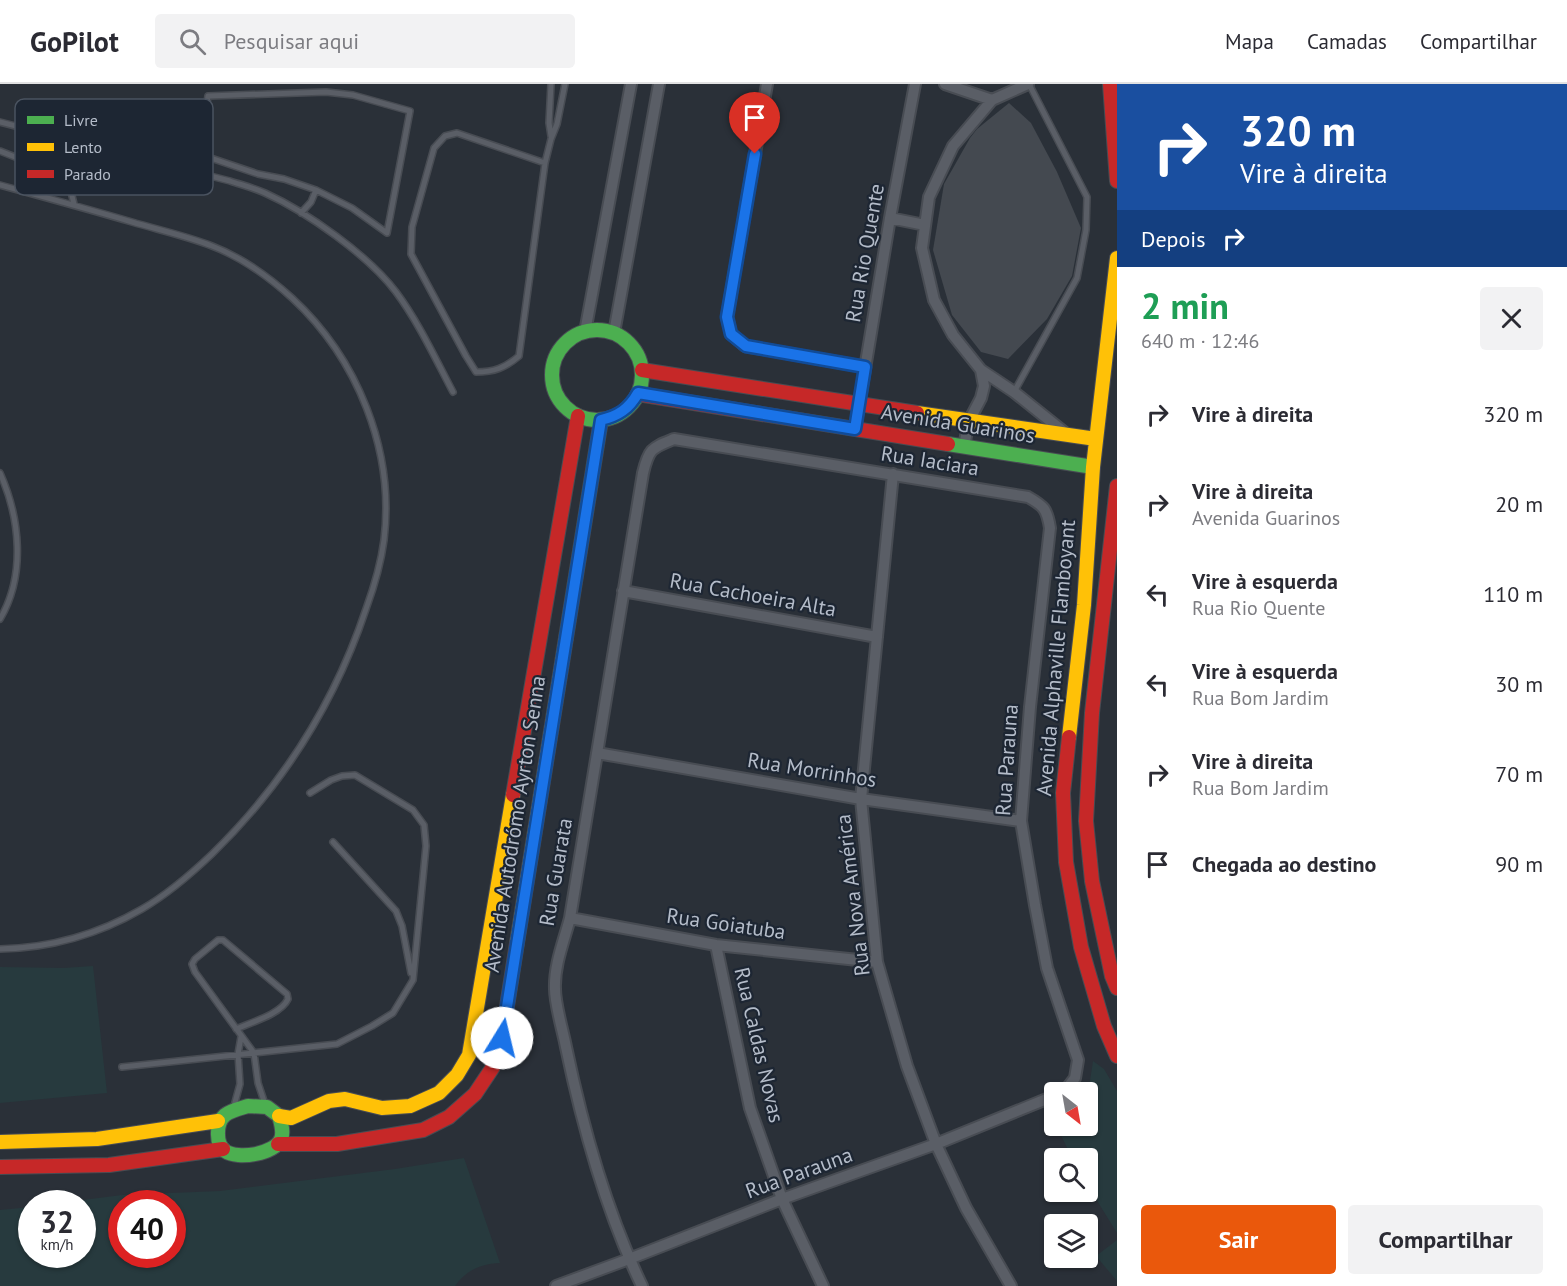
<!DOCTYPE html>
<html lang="pt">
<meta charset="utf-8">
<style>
:root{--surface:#fff;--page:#f2f2f3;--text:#2b2b33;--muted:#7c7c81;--line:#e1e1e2;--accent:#ea580c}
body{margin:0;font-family:"PT Sans",sans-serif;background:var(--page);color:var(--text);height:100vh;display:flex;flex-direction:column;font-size:22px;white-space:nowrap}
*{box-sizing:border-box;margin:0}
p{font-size:20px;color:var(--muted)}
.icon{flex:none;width:33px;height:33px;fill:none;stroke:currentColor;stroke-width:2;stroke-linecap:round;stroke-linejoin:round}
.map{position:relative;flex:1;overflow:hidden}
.sheet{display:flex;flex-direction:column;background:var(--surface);width:450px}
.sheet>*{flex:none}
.guide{background:#1a4fa0;color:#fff;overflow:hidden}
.needle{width:39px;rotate:149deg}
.fabs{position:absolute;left:1044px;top:998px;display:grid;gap:12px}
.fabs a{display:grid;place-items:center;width:54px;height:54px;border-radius:6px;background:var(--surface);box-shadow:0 2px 4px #0004;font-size:30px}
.speed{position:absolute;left:18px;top:1106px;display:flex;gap:12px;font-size:30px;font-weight:700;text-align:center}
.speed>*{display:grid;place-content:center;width:78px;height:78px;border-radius:50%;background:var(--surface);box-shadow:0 2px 4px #0004;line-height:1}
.speed small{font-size:15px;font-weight:400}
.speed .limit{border:9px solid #d22;background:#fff;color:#111}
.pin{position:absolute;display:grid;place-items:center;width:51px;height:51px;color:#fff;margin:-62px -26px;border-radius:50% 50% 50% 0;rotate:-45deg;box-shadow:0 0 6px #0007}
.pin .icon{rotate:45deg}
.me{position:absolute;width:66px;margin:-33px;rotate:9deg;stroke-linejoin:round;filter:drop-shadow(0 0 4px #0008)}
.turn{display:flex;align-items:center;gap:21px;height:126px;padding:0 24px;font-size:27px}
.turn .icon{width:78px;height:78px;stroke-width:2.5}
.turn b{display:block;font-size:42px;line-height:51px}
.then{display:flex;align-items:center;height:57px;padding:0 24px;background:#0003;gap:12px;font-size:22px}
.round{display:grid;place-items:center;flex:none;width:63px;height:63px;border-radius:6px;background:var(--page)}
.summary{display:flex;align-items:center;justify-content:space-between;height:102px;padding:0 24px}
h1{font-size:36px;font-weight:800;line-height:45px;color:#1e9e55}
.cta{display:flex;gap:12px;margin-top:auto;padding:12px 24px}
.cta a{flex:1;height:69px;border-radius:6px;background:var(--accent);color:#fff;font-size:24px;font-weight:800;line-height:69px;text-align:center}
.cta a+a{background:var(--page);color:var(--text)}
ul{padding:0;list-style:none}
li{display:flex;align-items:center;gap:18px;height:90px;padding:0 24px}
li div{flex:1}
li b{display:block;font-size:22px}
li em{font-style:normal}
header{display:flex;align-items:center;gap:36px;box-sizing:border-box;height:84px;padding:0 30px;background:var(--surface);border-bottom:2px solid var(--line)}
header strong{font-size:28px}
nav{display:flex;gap:33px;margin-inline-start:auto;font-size:21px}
.search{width:420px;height:54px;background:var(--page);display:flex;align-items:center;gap:15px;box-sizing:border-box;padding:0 21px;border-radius:6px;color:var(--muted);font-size:22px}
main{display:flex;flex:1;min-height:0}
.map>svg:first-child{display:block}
.green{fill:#273a3e;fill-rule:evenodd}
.building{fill:#444950}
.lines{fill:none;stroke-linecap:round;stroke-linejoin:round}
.lane-casing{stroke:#484c53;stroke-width:8}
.street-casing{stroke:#484c53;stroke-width:14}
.fast-casing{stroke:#484c53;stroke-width:16}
.slow-casing{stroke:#484c53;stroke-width:16}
.jam-casing{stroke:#484c53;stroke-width:16}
.lane{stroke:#5a5e66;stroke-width:5}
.street{stroke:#5a5e66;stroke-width:10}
.fast{stroke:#4caf50;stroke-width:14}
.slow{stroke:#ffc107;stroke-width:14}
.jam{stroke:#c62828;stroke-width:14}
.route-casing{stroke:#114b97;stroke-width:15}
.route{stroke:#1a73e8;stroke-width:10}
.labels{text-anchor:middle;stroke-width:4.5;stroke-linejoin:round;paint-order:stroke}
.street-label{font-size:21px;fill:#b4bcc9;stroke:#1d2633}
.key{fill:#1d2633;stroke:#4a5360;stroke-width:1.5}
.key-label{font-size:16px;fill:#b4bcc9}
</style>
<header>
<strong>GoPilot</strong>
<div class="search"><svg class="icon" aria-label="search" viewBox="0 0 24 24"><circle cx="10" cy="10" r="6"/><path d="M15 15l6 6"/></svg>Pesquisar aqui</div>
<nav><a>Mapa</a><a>Camadas</a><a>Compartilhar</a></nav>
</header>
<main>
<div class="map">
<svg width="1117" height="1202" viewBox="0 0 1117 1202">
<rect width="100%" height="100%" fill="#2a3038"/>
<path class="green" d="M 93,882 L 107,1009 L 0,1019 L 0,883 L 64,884 Z
M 1093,977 L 1104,985 L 1117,1007 L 1117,1149 L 1088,1102 L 1088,1074 L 1072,1074 L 1056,1041 L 1088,1041 L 1088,1008 L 1084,1008 L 1090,997 Z
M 464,1074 L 500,1179 C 481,1180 466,1186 455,1202 L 0,1202 L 0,1126 L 31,1123 L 32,1170 L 82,1170 L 82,1119 L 59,1119 L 122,1111 L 220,1107 L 395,1085 ZM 122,1119 L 172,1119 L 172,1170 L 122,1170 Z
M 1117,1156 L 1117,1197 L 1096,1172 Z"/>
<path class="building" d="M 1009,19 L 1031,39 L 1057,88 L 1081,144 L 1072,192 L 1047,235 L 1008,275 L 981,268 L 952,231 L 933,166 L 944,100 L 970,54 L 977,45 Z"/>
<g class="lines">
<defs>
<path id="lane" d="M 326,8 L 353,11 L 410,27 L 387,149 L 352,124 L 316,106 L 284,95 L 258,90 L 199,70 L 208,12 Z
M 0,38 L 230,97 C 242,101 254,104 265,109 C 307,128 368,171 396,208 C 419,239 435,274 453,308
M 551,52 L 549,39 L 551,0
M 0,67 L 61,91 L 70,104 L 74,120
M 545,79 L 457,49 L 445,52 L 434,64 L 412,143 L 411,170 L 466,272 L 476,288 C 494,288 505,284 519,272 L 545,79 L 551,55 L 557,40 L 565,0
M 0,101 C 44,113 88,125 132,138 C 159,146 187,152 212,162 C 241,173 269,193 292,214 C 357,274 395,366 384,456 C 381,479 374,503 366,525 C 335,618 283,701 212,770 C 191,790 168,810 142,825 C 99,850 50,864 0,865
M 301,129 L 311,118 L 316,106
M 1014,308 L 1077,194 L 1086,146 L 1087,113 L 1029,0
M 0,389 C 20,434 26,491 0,535
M 333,758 L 396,827 L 402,842 L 411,889
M 236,945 C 252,938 281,930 288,915 L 287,910 L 223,856 L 218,856 L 195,875 L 192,880 L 195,888 L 254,969 L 258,999 L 265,1020
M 122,983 L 337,960 L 372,942 L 393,929 L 413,896 L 426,762 L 424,741 L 413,726 L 355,691 L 342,692 L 331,696 L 310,709
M 234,1022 L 240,1000 L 238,970 L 241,953"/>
<path id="street" d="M 767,0 L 727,233 L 731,250 L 745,262 L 865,283
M 945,0 L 992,16
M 1028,0 L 992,16 L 953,62 L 929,113 L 922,164 L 934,216 L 953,251 L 981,286 L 1014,308 L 1064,348
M 890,134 L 925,141
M 585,248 L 631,0
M 614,249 L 659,0
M 855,345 L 890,134 L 915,0
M 964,362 L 969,337 L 981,314 L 984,302 L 981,286
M 893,390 L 861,715 L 877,878 L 907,982 L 936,1060 L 966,1124 L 1011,1202
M 623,507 L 877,553
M 597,669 L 861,715 L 1021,737
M 570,834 L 716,861 L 877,878
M 716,861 L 750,1024 L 782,1115 L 823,1202
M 556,1202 L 629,1175 L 782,1115 L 936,1060 L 1054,1012
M 642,1202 C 606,1127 583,1045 566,963 C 563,947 555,921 555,905 C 554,881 564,857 570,834 L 643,389 C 649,364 652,364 674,355 L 1028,413 C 1044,422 1047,425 1050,444 L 1030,623 L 1021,737 L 1035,821 L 1047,884 L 1078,976 L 1075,994 L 1064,1008"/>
<path id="fast" d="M552 291a45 45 0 1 1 90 0a45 45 0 1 1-90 0Z
M 948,360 L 1093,383
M 566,554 L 601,336
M 248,1022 L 267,1023 L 279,1032 C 281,1039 284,1048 281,1055 C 275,1070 238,1076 225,1067 C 220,1063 218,1057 218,1051 C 217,1029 231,1027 248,1022 Z"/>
<path id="slow" d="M 917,329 L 1096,355
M 1069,653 L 1084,521 L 1093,383 L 1117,174
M 517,859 L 566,554
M 279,1032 L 291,1034 L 329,1017 L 345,1015 L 382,1024 L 410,1022 L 439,1009 L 457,991 L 469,971 L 513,711
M 0,1058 L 97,1055 L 218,1037"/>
<path id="jam" d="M 1110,0 L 1117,97
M 642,286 L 917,329
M 638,310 L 948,360
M 1117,402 L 1092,629 L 1086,737 L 1092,797 L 1112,892 L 1117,904
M 1069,653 L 1063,709 L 1066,778 L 1081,863 L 1104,942 L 1117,972
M 513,711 L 578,332
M 278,1060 L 337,1060 L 423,1046 L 449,1033 L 475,1010 L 493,983 L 502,954 L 517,859
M 0,1083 L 109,1081 L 223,1065"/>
</defs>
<use href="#lane" class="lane-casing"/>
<use href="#street" class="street-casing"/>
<use href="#fast" class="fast-casing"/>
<use href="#slow" class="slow-casing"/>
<use href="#jam" class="jam-casing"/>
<use href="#lane" class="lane"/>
<use href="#street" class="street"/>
<use href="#fast" class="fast"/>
<use href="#slow" class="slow"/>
<use href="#jam" class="jam"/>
</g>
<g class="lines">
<defs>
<path id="route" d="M 502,954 L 601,336 C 618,332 629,325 638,309 L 855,345 L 865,283 L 746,262 L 731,250 L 727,233 L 755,70"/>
</defs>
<use href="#route" class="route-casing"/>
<use href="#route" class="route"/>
</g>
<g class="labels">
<g class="street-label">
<text transform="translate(865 169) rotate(-80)" y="7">Rua Rio Quente</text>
<text transform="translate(958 340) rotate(9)" y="7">Avenida Guarinos</text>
<text transform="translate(930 377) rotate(9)" y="7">Rua Iaciara</text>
<text transform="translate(753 511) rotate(10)" y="7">Rua Cachoeira Alta</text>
<text transform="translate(1056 574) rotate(-85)" y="7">Avenida Alphaville Flamboyant</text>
<text transform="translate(1007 676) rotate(-86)" y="7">Rua Parauna</text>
<text transform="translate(812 686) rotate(9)" y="7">Rua Morrinhos</text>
<text transform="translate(515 740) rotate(-81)" y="7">Avenida Autodrómo Ayrton Senna</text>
<text transform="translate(556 788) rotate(-80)" y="7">Rua Guarata</text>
<text transform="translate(853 811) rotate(-97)" y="7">Rua Nova América</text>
<text transform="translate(726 840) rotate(8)" y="7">Rua Goiatuba</text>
<text transform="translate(759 961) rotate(77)" y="7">Rua Caldas Novas</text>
<text transform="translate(799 1089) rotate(-20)" y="7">Rua Parauna</text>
</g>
</g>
<rect x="15" y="15" width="198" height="96" rx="9" class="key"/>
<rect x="27" y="32" width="27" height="8" fill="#4caf50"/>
<rect x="27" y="59" width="27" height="8" fill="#ffc107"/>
<rect x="27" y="86" width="27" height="8" fill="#c62828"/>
<g class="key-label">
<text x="64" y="42">Livre</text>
<text x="64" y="69">Lento</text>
<text x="64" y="96">Parado</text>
</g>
</svg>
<div class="fabs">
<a><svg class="needle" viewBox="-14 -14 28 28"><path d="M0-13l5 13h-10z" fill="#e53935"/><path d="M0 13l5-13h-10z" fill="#7c7c81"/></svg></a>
<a><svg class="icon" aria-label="search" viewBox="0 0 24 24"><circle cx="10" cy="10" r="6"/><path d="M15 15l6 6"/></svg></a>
<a><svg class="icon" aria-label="layers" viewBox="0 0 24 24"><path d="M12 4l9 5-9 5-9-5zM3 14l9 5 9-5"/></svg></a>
</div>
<div class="speed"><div>32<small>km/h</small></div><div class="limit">40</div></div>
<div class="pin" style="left:755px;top:70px;background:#d93025"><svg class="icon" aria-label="arrive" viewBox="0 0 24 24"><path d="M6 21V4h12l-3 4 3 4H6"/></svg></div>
<svg class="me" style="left:502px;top:954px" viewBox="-20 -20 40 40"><circle r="19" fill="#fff"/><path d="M0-13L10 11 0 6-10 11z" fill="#1a73e8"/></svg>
</div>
<section class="sheet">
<div class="guide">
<div class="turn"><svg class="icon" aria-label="right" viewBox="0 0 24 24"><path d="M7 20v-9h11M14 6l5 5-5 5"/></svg><div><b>320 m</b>Vire à direita</div></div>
<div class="then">Depois<svg class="icon" aria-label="right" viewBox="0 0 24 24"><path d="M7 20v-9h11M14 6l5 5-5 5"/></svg></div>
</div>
<div class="summary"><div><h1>2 min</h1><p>640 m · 12:46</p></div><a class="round"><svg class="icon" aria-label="close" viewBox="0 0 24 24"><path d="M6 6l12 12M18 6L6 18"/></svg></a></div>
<ul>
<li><svg class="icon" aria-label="right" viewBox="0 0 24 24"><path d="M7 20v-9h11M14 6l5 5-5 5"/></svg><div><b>Vire à direita</b></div><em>320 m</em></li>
<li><svg class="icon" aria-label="right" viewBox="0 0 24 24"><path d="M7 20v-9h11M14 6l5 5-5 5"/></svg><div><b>Vire à direita</b><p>Avenida Guarinos</p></div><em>20 m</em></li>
<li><svg class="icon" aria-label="left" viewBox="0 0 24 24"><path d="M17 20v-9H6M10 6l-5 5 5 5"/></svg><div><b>Vire à esquerda</b><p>Rua Rio Quente</p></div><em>110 m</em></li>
<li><svg class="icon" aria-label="left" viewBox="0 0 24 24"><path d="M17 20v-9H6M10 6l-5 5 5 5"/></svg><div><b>Vire à esquerda</b><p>Rua Bom Jardim</p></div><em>30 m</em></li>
<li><svg class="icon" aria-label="right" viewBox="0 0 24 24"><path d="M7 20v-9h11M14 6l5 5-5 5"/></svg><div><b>Vire à direita</b><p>Rua Bom Jardim</p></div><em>70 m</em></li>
<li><svg class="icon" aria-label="arrive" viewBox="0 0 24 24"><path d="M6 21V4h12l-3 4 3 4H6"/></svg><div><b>Chegada ao destino</b></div><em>90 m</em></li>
</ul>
<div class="cta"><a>Sair</a><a>Compartilhar</a></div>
</section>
</main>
